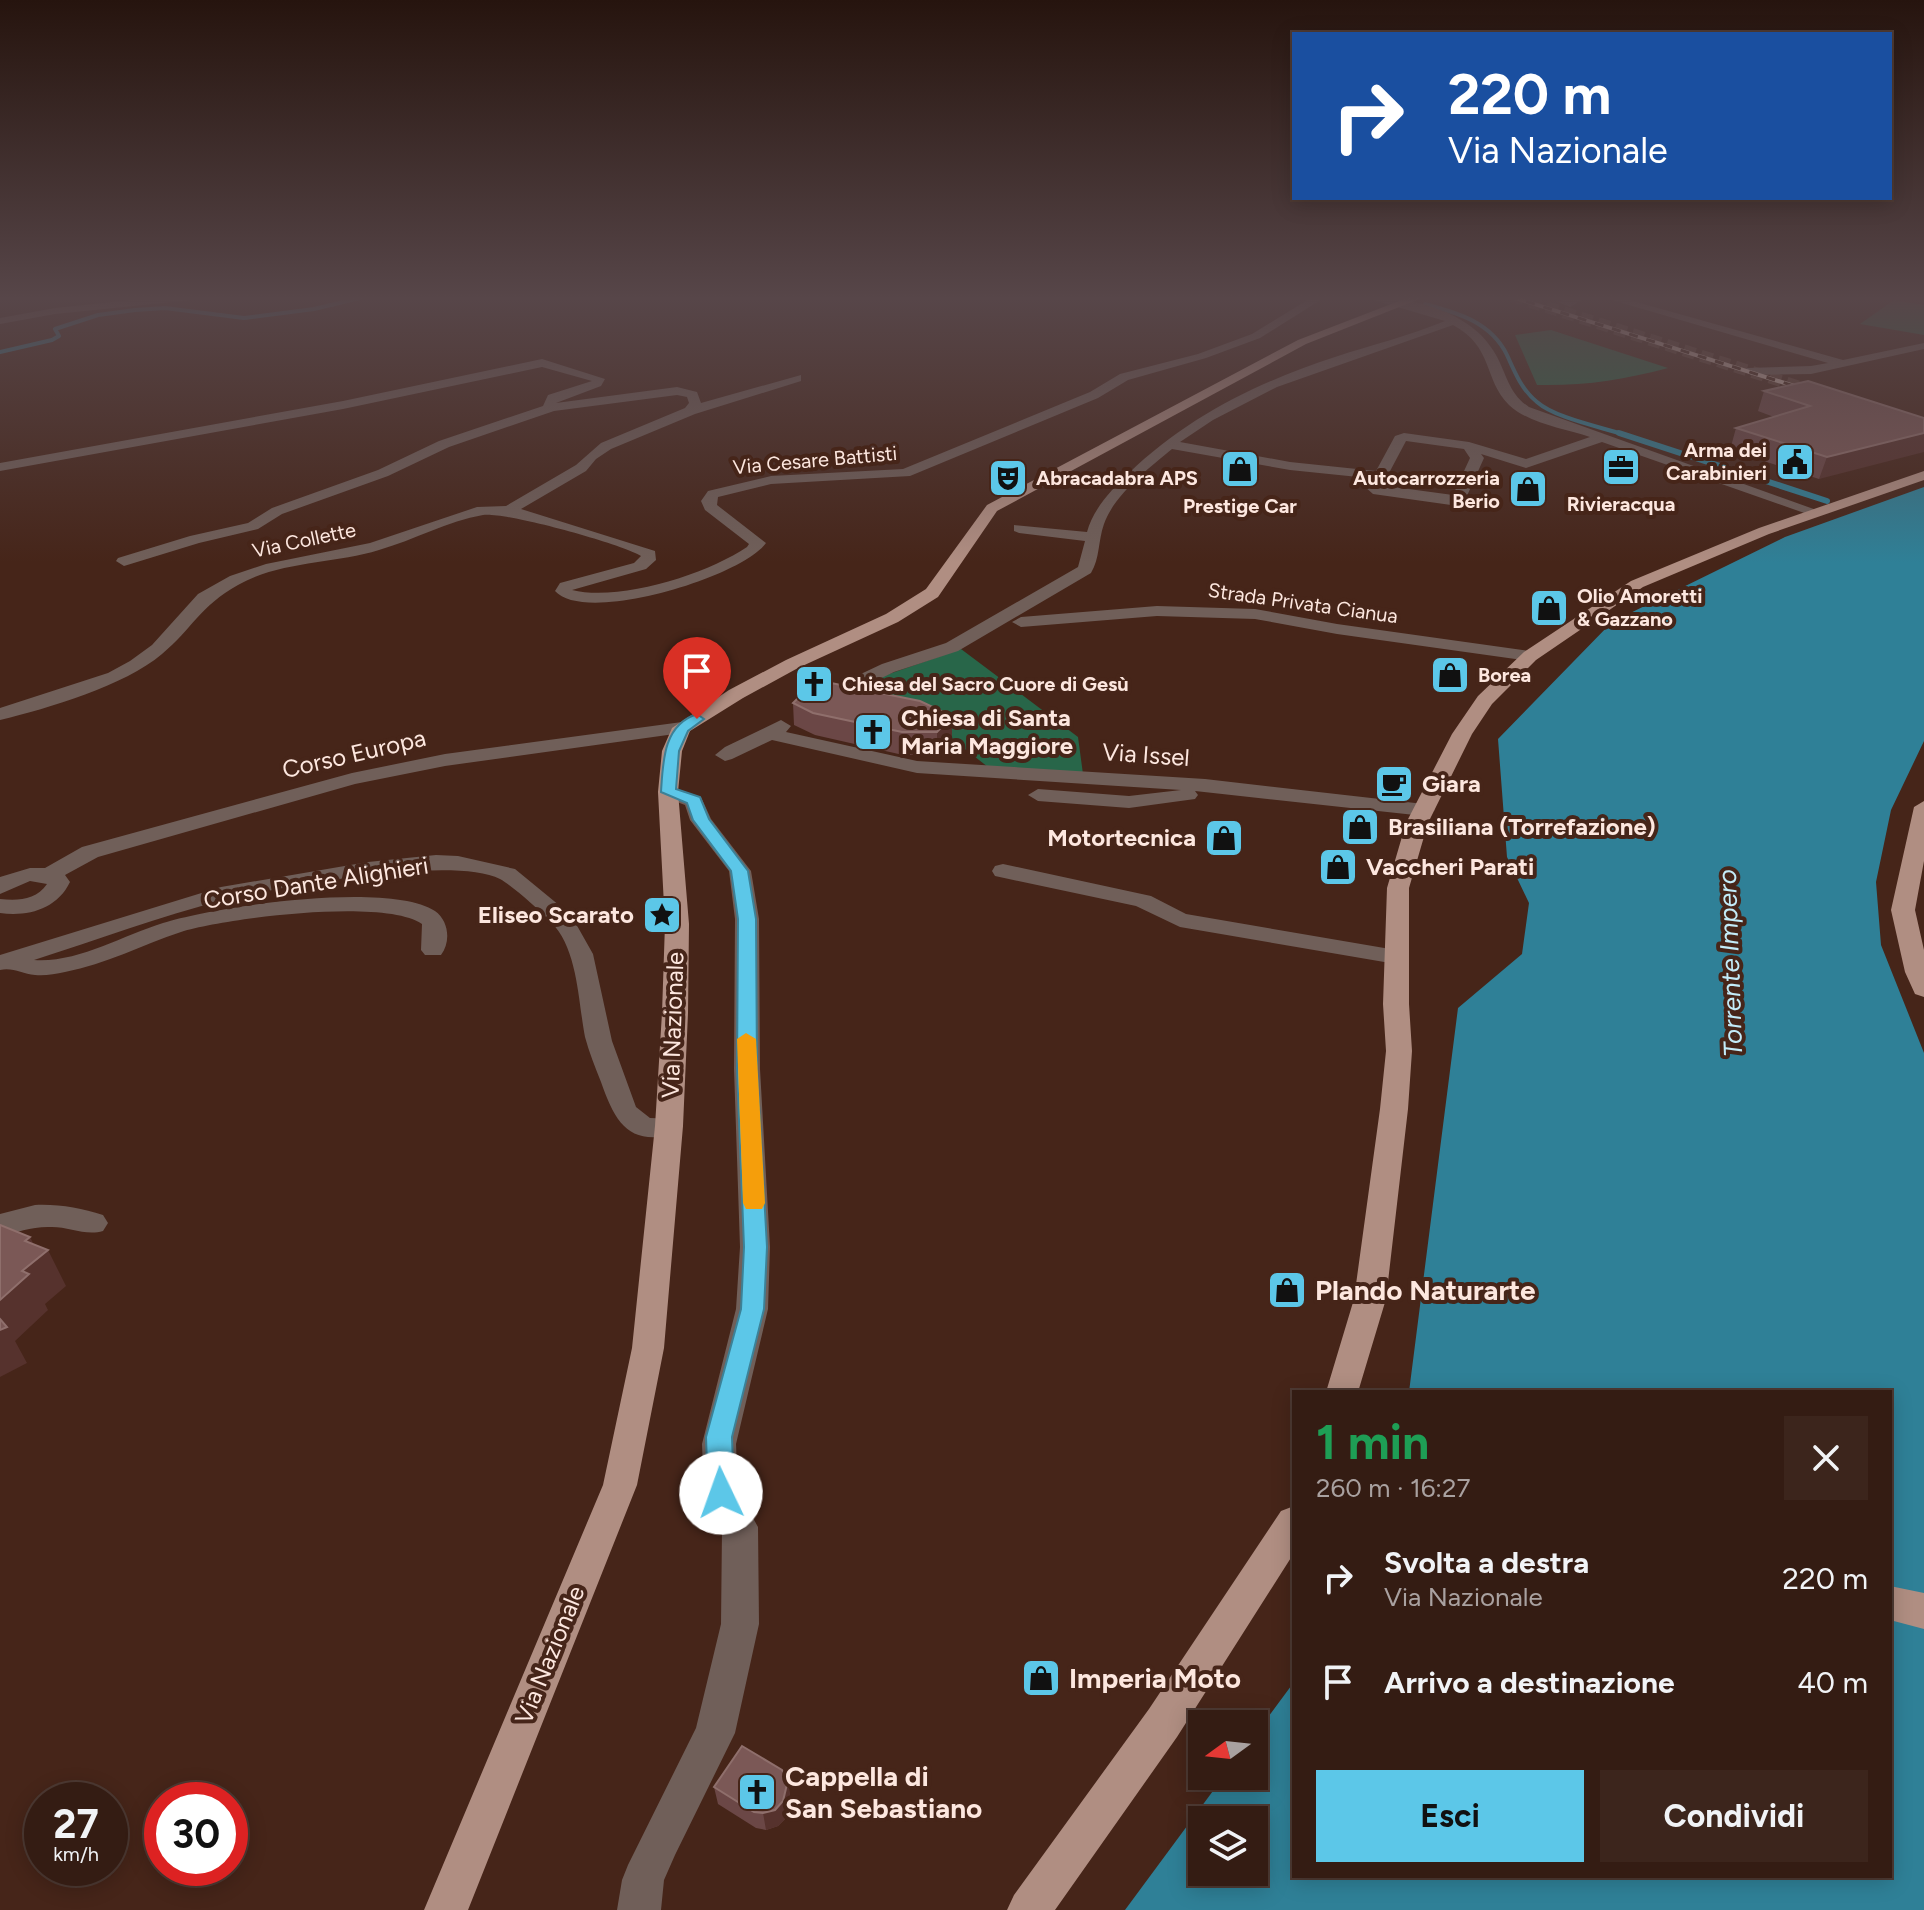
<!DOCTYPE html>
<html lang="it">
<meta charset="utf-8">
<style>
:root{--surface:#341c13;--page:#3c251c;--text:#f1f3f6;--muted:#a9a1a0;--line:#4e3a33;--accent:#5cc7e8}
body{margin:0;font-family:Figtree,sans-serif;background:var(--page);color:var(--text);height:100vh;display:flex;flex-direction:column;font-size:30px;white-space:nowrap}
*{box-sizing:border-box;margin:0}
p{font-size:26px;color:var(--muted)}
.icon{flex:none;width:44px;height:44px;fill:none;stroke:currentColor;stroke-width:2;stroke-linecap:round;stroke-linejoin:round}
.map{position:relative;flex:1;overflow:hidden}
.panel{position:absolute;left:1292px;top:1390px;width:600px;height:488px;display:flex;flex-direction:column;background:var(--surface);border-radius:0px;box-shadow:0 4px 20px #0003,0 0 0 2px var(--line)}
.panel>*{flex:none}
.top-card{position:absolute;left:1292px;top:32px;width:600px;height:168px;border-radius:0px;box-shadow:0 4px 20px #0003,0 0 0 2px var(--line);background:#1a4fa0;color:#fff;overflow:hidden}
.needle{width:52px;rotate:255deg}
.buttons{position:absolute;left:1188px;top:1710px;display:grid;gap:16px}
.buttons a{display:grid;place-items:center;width:80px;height:80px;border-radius:0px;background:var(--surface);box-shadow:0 4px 20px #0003,0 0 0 2px var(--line);font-size:40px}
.speed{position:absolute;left:24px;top:1782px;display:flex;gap:16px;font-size:40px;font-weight:700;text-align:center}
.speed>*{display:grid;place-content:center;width:104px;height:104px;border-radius:50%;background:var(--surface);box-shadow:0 4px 20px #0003,0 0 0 2px var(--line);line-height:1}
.speed small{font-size:20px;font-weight:400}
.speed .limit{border:12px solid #d22;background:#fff;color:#111}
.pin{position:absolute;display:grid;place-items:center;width:68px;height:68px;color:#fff;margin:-82px -34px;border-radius:50% 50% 50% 0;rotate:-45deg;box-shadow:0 0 8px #0007}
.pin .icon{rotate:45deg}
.me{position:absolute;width:88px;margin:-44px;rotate:357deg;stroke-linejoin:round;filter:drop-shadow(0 0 6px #0008)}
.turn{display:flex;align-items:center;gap:28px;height:168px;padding:0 24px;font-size:36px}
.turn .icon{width:104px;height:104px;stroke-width:2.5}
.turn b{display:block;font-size:56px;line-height:68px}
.round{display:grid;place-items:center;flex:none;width:84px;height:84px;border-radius:0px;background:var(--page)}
.summary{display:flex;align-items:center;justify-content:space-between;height:136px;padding:0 24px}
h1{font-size:48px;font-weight:700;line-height:60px;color:#1e9e55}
.primary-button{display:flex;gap:16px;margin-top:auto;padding:16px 24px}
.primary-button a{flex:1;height:92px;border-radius:0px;background:var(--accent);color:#111;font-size:32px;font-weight:700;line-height:92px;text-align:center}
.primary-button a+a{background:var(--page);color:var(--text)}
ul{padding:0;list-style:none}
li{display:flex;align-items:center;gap:24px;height:104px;padding:0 24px}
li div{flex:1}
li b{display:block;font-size:30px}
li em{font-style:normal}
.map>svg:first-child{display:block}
.green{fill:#286649}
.water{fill:#2f8097;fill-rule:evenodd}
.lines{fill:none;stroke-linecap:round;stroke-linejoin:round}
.stream-far1{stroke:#2f8097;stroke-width:4}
.stream{stroke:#2f8097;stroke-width:6}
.major-tunnel{stroke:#614237;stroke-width:12;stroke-dasharray:12 6;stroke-linecap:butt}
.minor{fill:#705f59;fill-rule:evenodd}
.major{fill:#b08e82;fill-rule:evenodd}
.rail-casing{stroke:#d4bbb2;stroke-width:4}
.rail{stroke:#462519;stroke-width:3;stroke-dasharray:9;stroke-linecap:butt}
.wall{fill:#6b4746}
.shaded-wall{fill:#56322d}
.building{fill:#7b5856;stroke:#8f6f6c;stroke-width:2}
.route{fill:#5cc7e8;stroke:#3c8197;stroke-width:2}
.slow{fill:#f59e0b}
.labels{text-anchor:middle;stroke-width:8;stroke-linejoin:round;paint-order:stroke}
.far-poi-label{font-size:20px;font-weight:bold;fill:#fde7df;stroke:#462519;text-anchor:start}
.far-street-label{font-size:20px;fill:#fde7df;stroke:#462519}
.poi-label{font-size:24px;font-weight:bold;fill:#fde7df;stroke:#462519;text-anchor:start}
.street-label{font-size:24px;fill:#fde7df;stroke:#462519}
.water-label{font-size:26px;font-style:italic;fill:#c3ecf9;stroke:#462519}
.near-poi-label{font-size:28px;font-weight:bold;fill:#fde7df;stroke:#462519;text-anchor:start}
</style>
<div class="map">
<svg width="1924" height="1910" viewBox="0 0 1924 1910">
<rect width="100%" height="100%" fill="#462519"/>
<path class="green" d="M 1894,300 L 1924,305 L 1924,335 L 1860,324 Z
M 1551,330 L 1668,368 C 1623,380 1584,386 1537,385 L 1515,335 Z
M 961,649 L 1078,737 L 1083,774 L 988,767 L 952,739 L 920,723 L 831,707 L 866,682 Z"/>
<path class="water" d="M 1924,487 L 1924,741 L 1891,810 L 1876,882 L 1881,945 L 1924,1053 L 1924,1910 L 1125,1910 L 1224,1776 L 1254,1776 L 1254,1736 L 1294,1682 L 1294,1876 L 1890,1876 L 1890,1392 L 1409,1392 L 1458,1008 L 1522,954 L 1529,903 L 1507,857 L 1498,739 L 1612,622 L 1785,537 ZM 1202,1820 L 1254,1820 L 1254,1872 L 1202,1872 Z"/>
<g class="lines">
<path class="stream-far1" d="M 1425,304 C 1458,313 1491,322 1507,355 C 1515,373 1522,390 1537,402 C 1555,418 1601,427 1625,435
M 0,352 L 52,340 L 59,336 L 55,329 L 98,315 L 135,310 L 165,308 L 244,318 L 314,309 L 368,296"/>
<path class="stream" d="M 1619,433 L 1827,501"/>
<path class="major-tunnel" d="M 1512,296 L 1822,394"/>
<path class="minor" d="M 170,296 L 207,296 L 202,299 L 55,314 L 0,324 L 0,318 L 55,308 Z
M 1314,296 L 1327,296 L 1260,338 L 1206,358 L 1128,380 L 1098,398 L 910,476 L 771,484 L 718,497 L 717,505 L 766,543 C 742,577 585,625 555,591 L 560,583 L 634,563 L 641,556 C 622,544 503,511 483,515 C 448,521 414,540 379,550 C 334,564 279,561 238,585 C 200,606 192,629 162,654 C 124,686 49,708 0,720 L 0,708 L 108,673 L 130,661 L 152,645 L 198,594 L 230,576 L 266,564 L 370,543 L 477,507 L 506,506 L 576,465 L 601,443 L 685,408 L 689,403 L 687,397 L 677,395 L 554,411 L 449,447 L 388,476 L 282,514 L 258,529 L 199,543 L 124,566 L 116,561 L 118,558 L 190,536 L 248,523 L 272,508 L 378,470 L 439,441 L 543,406 L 548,395 L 592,381 L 542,367 L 343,409 L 0,471 L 0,463 L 343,401 L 542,359 L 605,379 L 601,386 L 556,403 L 677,387 L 697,392 L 701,403 L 801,375 L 801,381 L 695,414 L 611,449 L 596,459 L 586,471 L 521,509 L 655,551 L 656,560 L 646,569 L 572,590 C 620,602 707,574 747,547 L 749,544 L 705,510 L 701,501 L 708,491 L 771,476 L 903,469 L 1090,392 L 1120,374 L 1198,354 L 1252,334 Z
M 1360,296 C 1408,296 1472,310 1496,355 C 1507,375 1509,394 1529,407 L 1822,512 L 1820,515 L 1810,515 L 1602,442 L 1526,468 L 1481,454 L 1484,458 L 1466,498 L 1451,505 L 1373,494 L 1364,486 L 1368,478 L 1290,470 L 1172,449 C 1149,468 1114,495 1104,524 C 1098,541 1100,558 1091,573 L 958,651 L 894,672 L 826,705 L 812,705 L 810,701 L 812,697 L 882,664 L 946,643 L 1078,567 L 1085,541 L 1019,533 L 1014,531 L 1014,525 L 1087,532 C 1093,509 1112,489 1129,473 C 1187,417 1258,382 1335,357 C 1371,345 1409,336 1445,321 ZM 1453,325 C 1494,347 1483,379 1509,405 C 1528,423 1565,429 1590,437 L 1526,459 L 1469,442 L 1404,433 L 1395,436 L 1376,471 L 1290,462 L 1180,442 L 1213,420 L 1277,387 ZM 1406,441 L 1464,449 L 1470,458 L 1453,495 L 1379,485 L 1389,473 Z
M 1572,296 L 1589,296 L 1570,307 L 1558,302 Z
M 1598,296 L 1615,296 L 1843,360 L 1924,343 L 1924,349 L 1811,374 L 1751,375 L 1745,371 L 1747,368 L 1811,366 L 1828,363 Z
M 1157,606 L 1255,609 L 1337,624 L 1530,651 L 1539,656 L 1530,661 L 1337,634 L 1255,619 L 1157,616 L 1021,627 L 1012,622 L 1021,617 Z
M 781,720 L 791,726 L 786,732 L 917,761 L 1205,779 L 1424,804 L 1435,810 L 1424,816 L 1195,791 L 1198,795 L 1195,799 L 1129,808 L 1038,801 L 1028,795 L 1038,789 L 1129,796 L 1181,790 L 917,773 L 772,740 L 732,759 L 725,761 L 715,755 L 725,747 Z
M 682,722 L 689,724 L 692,728 L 689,732 L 445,766 L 355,784 L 98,857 L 65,875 L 70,882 C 57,909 28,917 0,913 L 0,899 C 18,901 36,900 47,884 L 30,881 L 0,894 L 0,877 L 30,868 L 45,868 L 82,847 L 352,773 L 445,754 Z
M 668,786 L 701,797 L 711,819 L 751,871 L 759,919 L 760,1069 L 770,1247 L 768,1309 L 736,1444 L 738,1491 L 758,1527 L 759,1624 L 735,1733 L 675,1855 L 664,1880 L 661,1910 L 617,1910 L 622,1880 L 628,1865 L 696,1728 L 721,1624 L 722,1529 L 704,1493 L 702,1444 L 736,1309 L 740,1247 L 734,1069 L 735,919 L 729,871 L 690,820 L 685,805 L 661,796 L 658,792 Z
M 436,855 L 458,856 L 515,869 L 571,915 L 593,954 L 612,1041 L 636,1107 L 650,1118 L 679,1119 L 683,1126 L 679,1133 C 630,1147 616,1125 601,1082 C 595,1067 589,1052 585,1037 C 578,1001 578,949 551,922 C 539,910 514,887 500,879 C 452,855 280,887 225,900 C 160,916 97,940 34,960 C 78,963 121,936 163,923 C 216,906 389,881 435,911 C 449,921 451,942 441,955 L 425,955 L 421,950 L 422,924 C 384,898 227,918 181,932 C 142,945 106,964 65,972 C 55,974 45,976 35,975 C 22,974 13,967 0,970 L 0,955 L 221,887 L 368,862 Z
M 1003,864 L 1151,896 L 1186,914 L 1396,950 L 1404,952 L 1408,957 L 1404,962 L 1396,964 L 1180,927 L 1136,906 L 995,876 L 992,871 L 995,866 Z
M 35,1205 C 59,1204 81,1208 103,1215 L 108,1223 L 103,1231 C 86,1236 69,1227 52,1227 C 33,1226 17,1232 0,1237 L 0,1214 Z"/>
<path class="major" d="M 1412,296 L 1422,298 L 1306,344 L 997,511 L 938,597 L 898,622 L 798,668 L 743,698 L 690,731 L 682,751 L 678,792 L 689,924 L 688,1013 L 683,1126 L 664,1348 L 637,1485 L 468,1910 L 424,1910 L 603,1485 L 632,1348 L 655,1126 L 662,1013 L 665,924 L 658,792 L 662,751 L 672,728 L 729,690 L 786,660 L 886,614 L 926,589 L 987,505 L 1298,340 Z
M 1924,471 L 1924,480 L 1769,534 L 1643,587 L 1536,660 L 1492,704 L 1472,734 L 1428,823 L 1409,888 L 1409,1004 L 1412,1051 L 1408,1109 L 1386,1299 L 1358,1392 L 1326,1392 L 1354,1299 L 1380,1109 L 1386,1051 L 1383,1004 L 1387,888 L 1406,823 L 1452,734 L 1478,696 L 1524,652 L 1631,581 L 1759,528 Z
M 1924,801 L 1924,861 L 1915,910 L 1924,950 L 1924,997 L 1915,994 L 1905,972 L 1891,910 L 1914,807 Z
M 1294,1506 L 1294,1553 L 1177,1737 L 1055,1910 L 1007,1910 L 1014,1895 L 1149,1709 L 1281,1511 Z
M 1890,1586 L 1924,1593 L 1924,1629 L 1890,1620 Z"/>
<defs>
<path id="rail" d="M 1509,296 L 1810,391"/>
</defs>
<use href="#rail" class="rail-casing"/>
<use href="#rail" class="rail"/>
</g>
<path class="wall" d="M 1764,391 L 1924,418 L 1819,479 L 1730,450 L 1736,428 L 1774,417 L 1758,411 Z
M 831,683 L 952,739 L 937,755 L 903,755 L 815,735 L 794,725 L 793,703 Z
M 788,1780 L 790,1797 L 786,1818 L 778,1826 L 766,1830 L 756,1828 L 718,1804 L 714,1787 Z"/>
<path class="shaded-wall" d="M 1924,433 L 1924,452 L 1819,479 L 1827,457 Z
M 952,716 L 952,739 L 937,755 L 937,732 Z
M 30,1237 L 40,1257 L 48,1250 L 66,1286 L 45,1304 L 48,1310 L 15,1341 L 27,1363 L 0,1377 L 0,1300 L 25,1241 Z
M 788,1780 L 790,1797 L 786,1818 L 778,1826 L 766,1830 L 763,1813 Z"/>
<path class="building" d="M 1808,381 L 1924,418 L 1924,433 L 1827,457 L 1736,428 L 1810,406 L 1764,391 Z
M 831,683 L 920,701 L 952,716 L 937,732 L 902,732 L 813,713 L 793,703 L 803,693 Z
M 0,1225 L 30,1237 L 25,1241 L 48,1250 L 22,1271 L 29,1274 L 0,1300 Z
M 0,1319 L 7,1327 L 0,1330 Z
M 742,1746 L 782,1770 L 788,1780 L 783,1801 L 775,1810 L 763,1813 L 754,1812 L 714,1787 Z"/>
<linearGradient id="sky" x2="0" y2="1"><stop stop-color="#26140e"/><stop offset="0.53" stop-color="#574649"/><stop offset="1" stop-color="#574649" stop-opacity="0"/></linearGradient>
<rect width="1924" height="563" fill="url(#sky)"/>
<path class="route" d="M 697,714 L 704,719 L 688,731 L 679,751 L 676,789 L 700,797 L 709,819 L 748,871 L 756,919 L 757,1069 L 767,1247 L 764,1309 L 732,1437 L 734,1493 L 731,1502 L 721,1505 L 712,1502 L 708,1493 L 706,1437 L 741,1309 L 744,1247 L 737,1069 L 738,919 L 731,871 L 693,820 L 687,803 L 661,792 C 663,762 663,725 697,714 Z"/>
<path class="slow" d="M 746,1033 L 756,1039 L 765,1203 L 762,1209 L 746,1209 L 743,1203 L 737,1039 Z"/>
<defs>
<symbol id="civic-square" viewBox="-11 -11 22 22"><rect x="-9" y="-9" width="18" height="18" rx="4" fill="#5cc7e8" stroke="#462519"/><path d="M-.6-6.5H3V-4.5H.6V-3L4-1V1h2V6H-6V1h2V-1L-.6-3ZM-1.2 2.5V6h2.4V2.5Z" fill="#111"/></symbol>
<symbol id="office-square" viewBox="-11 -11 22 22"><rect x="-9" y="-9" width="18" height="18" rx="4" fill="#5cc7e8" stroke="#462519"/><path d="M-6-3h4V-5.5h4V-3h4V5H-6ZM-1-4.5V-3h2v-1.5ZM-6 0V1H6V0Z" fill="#111"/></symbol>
<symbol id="shop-square" viewBox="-11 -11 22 22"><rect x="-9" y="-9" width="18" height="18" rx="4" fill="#5cc7e8" stroke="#462519"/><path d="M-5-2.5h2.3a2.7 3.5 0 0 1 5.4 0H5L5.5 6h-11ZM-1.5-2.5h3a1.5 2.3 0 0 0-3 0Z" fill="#111"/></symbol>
<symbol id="theatre-square" viewBox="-11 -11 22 22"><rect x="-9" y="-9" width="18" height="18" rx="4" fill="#5cc7e8" stroke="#462519"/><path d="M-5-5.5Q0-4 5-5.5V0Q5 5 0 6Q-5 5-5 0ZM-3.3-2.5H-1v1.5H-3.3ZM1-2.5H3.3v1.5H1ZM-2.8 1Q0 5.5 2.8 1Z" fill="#111"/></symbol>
<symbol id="church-square" viewBox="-11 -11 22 22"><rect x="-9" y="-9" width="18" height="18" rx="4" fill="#5cc7e8" stroke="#462519"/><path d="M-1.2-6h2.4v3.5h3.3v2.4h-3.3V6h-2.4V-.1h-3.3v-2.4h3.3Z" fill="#111"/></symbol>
<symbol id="cafe-square" viewBox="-11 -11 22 22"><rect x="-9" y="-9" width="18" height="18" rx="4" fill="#5cc7e8" stroke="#462519"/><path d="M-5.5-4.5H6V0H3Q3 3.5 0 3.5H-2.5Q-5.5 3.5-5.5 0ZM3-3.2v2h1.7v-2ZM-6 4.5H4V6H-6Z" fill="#111"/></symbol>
<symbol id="sight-square" viewBox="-11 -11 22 22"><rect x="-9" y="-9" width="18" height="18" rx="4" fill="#5cc7e8" stroke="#462519"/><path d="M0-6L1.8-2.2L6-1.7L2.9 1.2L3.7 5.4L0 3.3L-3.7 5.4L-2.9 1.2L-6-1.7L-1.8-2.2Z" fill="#111"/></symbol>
</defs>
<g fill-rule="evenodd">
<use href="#civic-square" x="1773" y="440" width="44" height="44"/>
<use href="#office-square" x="1599" y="445" width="44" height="44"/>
<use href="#shop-square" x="1218" y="447" width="44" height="44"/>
<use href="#theatre-square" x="986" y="456" width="44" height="44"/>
<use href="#shop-square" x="1506" y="467" width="44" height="44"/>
<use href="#shop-square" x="1527" y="586" width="44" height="44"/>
<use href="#shop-square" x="1428" y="653" width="44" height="44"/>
<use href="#church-square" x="792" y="662" width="44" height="44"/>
<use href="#church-square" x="851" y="710" width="44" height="44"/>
<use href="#cafe-square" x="1372" y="762" width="44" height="44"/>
<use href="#shop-square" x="1338" y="805" width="44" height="44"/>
<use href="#shop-square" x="1202" y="816" width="44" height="44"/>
<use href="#shop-square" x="1316" y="845" width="44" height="44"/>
<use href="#sight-square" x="640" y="893" width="44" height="44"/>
<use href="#shop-square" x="1265" y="1268" width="44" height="44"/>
<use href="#shop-square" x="1019" y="1656" width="44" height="44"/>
<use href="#church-square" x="735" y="1770" width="44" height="44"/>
</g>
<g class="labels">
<g class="far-poi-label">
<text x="1767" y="457" text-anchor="end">Arma dei<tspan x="1767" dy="23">Carabinieri</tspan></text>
<text x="1036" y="485">Abracadabra APS</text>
<text x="1500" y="485" text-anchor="end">Autocarrozzeria<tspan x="1500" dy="23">Berio</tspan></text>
<text x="1621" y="511" text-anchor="middle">Rivieracqua</text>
<text x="1240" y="513" text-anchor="middle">Prestige Car</text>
<text x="1577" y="603">Olio Amoretti<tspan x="1577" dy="23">&amp; Gazzano</tspan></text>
<text x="1478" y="682">Borea</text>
<text x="842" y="691">Chiesa del Sacro Cuore di Gesù</text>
</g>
<g class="far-street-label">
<text transform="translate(815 460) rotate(-5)" y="7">Via Cesare Battisti</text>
<text transform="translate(304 540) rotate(-12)" y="7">Via Collette</text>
<text transform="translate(1303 603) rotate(8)" y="7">Strada Privata Cianua</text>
</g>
<g class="poi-label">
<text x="901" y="726">Chiesa di Santa<tspan x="901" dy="28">Maria Maggiore</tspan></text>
<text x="1422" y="792">Giara</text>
<text x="1388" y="835">Brasiliana (Torrefazione)</text>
<text x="1196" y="846" text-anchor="end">Motortecnica</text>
<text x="1366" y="875">Vaccheri Parati</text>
<text x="634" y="923" text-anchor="end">Eliseo Scarato</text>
</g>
<g class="street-label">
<text transform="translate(354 754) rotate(-13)" y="8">Corso Europa</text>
<text transform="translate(1146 755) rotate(4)" y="8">Via Issel</text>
<text transform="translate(316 883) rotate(-9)" y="8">Corso Dante Alighieri</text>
<text transform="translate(673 1025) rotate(-88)" y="8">Via Nazionale</text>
<text transform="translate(550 1655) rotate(-68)" y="8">Via Nazionale</text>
</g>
<g class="water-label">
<text transform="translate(1730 963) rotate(-92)" y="9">Torrente Impero</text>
</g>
<g class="near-poi-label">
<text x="1315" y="1300">Plando Naturarte</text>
<text x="1069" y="1688">Imperia Moto</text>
<text x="785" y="1786">Cappella di<tspan x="785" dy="32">San Sebastiano</tspan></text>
</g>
</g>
</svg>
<div class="buttons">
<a><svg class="needle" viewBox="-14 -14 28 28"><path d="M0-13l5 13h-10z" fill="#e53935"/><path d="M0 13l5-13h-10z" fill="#a9a1a0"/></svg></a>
<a><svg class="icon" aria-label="layers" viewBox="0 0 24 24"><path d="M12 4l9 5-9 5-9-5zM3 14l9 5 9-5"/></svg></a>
</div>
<div class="speed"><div>27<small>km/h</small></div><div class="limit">30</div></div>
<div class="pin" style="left:697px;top:719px;background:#d93025"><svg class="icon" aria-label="arrive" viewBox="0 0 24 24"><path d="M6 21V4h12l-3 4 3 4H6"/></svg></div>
<svg class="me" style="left:721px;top:1493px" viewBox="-20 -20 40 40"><circle r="19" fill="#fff"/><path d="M0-13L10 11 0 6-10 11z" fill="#5cc7e8"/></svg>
<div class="top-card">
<div class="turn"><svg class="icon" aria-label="right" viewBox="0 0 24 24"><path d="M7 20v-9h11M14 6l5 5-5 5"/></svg><div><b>220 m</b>Via Nazionale</div></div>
</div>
<section class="panel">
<div class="summary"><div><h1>1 min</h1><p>260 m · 16:27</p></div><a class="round"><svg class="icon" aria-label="close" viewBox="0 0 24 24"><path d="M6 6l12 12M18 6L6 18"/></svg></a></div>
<ul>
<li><svg class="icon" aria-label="right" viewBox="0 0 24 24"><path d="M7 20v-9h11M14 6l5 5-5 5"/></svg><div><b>Svolta a destra</b><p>Via Nazionale</p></div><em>220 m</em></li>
<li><svg class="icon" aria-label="arrive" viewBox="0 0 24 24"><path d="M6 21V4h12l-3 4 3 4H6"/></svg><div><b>Arrivo a destinazione</b></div><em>40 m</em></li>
</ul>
<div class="primary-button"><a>Esci</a><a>Condividi</a></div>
</section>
</div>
